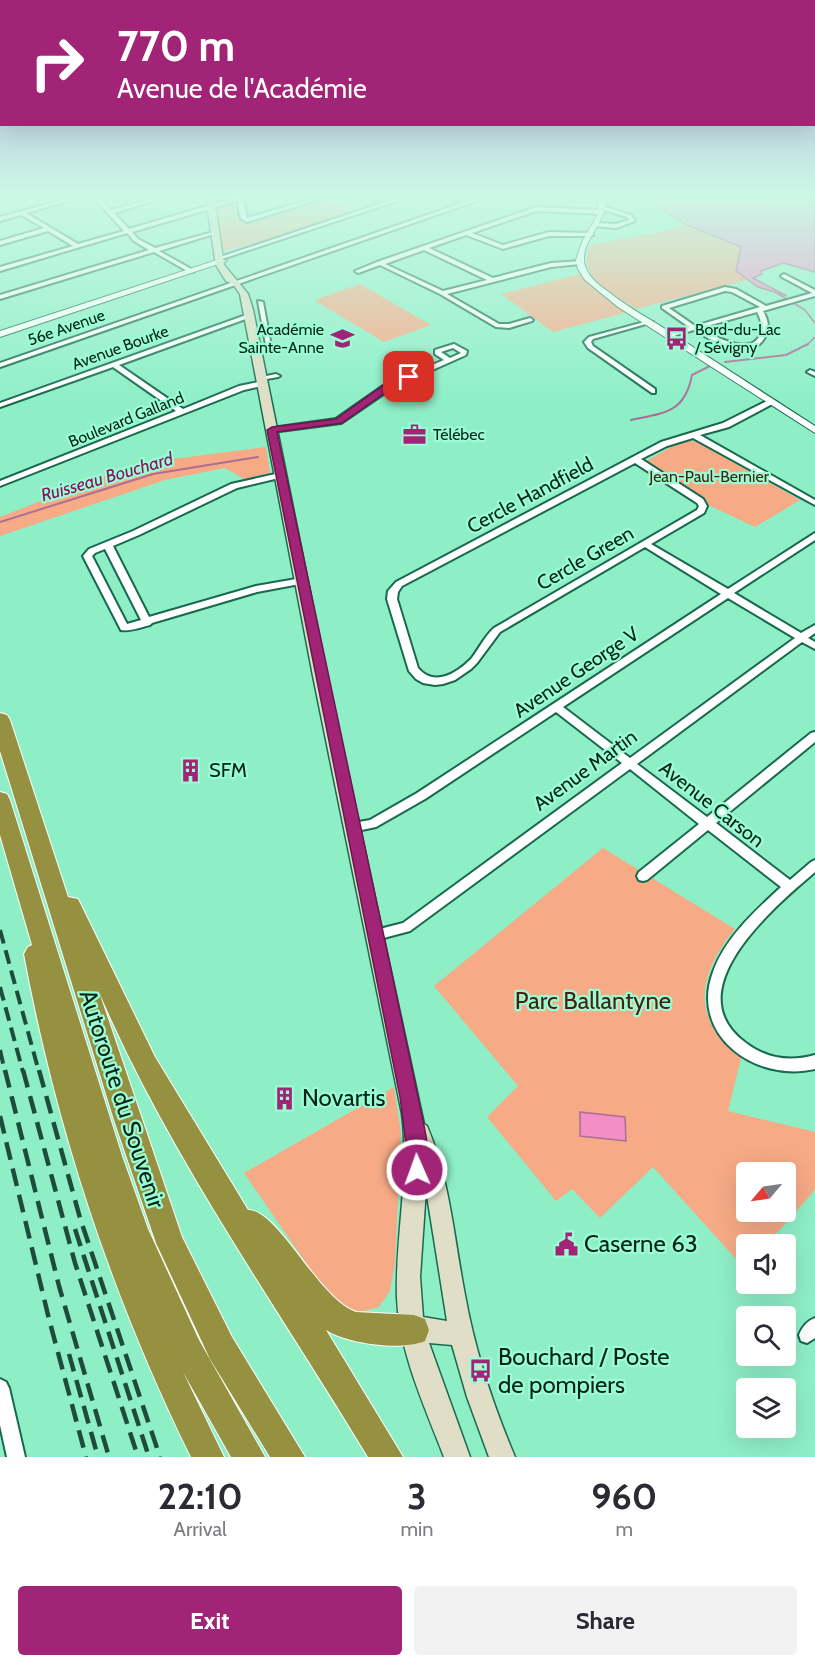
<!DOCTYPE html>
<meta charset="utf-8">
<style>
:root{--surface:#fff;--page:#f2f2f3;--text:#2b2b33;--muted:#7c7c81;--accent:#a22476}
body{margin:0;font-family:Cabin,sans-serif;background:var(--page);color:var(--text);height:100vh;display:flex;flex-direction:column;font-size:22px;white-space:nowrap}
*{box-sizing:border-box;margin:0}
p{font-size:20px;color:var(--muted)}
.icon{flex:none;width:33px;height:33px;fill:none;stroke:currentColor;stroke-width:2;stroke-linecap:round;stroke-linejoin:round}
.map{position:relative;height:1457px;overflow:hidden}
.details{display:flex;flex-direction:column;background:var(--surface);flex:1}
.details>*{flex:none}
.banner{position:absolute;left:0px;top:0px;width:816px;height:126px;box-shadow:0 6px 24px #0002;background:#a22476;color:#fff;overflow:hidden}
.needle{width:39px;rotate:241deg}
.controls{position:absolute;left:736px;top:1162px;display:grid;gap:12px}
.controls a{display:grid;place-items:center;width:60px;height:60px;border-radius:6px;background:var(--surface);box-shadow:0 6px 24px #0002;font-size:30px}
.pin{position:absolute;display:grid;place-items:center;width:51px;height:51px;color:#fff;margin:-26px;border-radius:12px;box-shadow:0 3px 9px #0006}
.me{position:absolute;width:66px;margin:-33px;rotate:358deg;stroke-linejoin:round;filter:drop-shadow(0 0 4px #0008)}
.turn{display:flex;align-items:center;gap:21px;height:126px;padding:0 18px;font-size:27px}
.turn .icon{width:78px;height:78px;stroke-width:2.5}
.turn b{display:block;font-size:42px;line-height:51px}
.eta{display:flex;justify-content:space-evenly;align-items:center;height:102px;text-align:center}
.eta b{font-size:36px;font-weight:700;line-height:42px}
.button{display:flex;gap:12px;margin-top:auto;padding:12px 18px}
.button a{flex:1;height:69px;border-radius:6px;background:var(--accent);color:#fff;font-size:24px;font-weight:700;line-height:69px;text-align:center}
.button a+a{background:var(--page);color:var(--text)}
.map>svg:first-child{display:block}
.green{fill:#f6aa86;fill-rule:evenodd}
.water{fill:#f18fc6;stroke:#aa6f92;stroke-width:1.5}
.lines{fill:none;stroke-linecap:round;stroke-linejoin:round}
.stream-far1{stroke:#aa6f92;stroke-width:1.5}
.stream{stroke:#aa6f92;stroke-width:2}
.minor-casing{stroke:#19694e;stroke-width:4}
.tertiary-casing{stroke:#19694e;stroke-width:2}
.secondary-casing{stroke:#19694e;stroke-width:3}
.motorway-casing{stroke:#fff;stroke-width:2}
.minor{fill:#fff;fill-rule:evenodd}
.tertiary{fill:#fff;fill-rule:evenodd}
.secondary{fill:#e0dec6;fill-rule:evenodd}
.motorway{fill:#969140;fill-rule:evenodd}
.rail-far1{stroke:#1e4b3a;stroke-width:4;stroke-dasharray:14 7;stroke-linecap:butt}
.rail{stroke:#1e4b3a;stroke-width:4.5;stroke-dasharray:18 9;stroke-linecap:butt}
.route{fill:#a22476;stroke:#69174d;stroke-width:1.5}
.labels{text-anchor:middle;stroke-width:4.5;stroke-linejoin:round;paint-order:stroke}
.far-street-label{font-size:16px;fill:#042419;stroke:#9bfdd4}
.far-poi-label{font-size:16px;fill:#042419;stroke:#9bfdd4;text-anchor:start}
.far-park-label{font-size:16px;fill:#48220e;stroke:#9bfdd4}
.far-water-label{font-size:18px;font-style:italic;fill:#861260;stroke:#9bfdd4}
.street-label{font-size:20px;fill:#042419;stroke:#9bfdd4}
.poi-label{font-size:20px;fill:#042419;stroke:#9bfdd4;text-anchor:start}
.near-park-label{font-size:24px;fill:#48220e;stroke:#9bfdd4}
.near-poi-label{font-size:24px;fill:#042419;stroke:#9bfdd4;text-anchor:start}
.near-street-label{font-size:24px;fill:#042419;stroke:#9bfdd4}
</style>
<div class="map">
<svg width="815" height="1457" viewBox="0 0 815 1457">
<rect width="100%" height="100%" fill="#8eefc7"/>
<path class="green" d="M 324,199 L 357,211 L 279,237 L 224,251 L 215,208 L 237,203 L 243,223 Z
M 685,224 L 741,247 L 742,252 L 736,269 L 747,280 L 636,309 C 614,294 575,277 590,245 L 664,231 Z
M 580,274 L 597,291 L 628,312 L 553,332 L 501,294 Z
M 360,284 L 431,325 L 384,342 L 314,300 Z
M 683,440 L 697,442 L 800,500 L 755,527 L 700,501 L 645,462 Z
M 266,447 L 270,473 L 244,479 L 225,468 L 165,480 L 0,536 L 0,517 L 135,464 Z
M 603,848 L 735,929 C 697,976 690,1018 741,1058 L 728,1111 L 815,1132 L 815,1190 L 766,1245 L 747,1245 L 745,1269 L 653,1167 L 600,1218 L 572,1189 L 556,1201 L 487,1117 L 518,1086 L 434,986 ZM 747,1173 L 786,1173 L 786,1212 L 747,1212 Z
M 394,1087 L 401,1134 L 395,1264 L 390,1291 L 379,1307 L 360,1312 L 340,1306 L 319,1282 L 244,1173 Z"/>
<path class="water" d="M 643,198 L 815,198 L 815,272 L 783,263 L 761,271 L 762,274 L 753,278 L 787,296 L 758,287 L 736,271 L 741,247 L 685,224 Z
M 580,1112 L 625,1117 L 626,1141 L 580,1136 Z"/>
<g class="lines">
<path class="stream-far1" d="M 778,294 L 805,310 L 815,323
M 807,345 L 815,337"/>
<path class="stream" d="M 725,362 L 786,355 L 808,344
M 631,420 C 664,413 685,413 692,375 L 710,366
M 0,522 L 153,474 L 258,457"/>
<defs>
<path id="minor" d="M 70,198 L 79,198 L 26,213 L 78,244 L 124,231 L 94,198 L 100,198 L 111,210 L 154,198 L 163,198 L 114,213 L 129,229 L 234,198 L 243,198 L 247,218 L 315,198 L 324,198 L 247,222 L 241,219 L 237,201 L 132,232 L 138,239 L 155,248 L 217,231 L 217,233 L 159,251 L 193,270 L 193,272 L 189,272 L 154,252 L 0,299 L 0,295 L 149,250 L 134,241 L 127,233 L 0,271 L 0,267 L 73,246 L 48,231 L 0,245 L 0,241 L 44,228 L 21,215 L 0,221 L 0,217 Z
M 397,198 L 406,198 L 222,259 L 217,258 Z
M 476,198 L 485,198 L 0,367 L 0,363 Z
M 602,206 L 631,215 L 635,221 L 616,228 L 594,226 L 593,225 L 596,223 L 616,224 L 629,220 L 627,217 L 600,209 Z
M 536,207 L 602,210 L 605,212 L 602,214 L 536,211 L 472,233 L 503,245 L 549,232 L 593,233 L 593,235 L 591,236 L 549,236 L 503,249 L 466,235 L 429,248 L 493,278 L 551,263 L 582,261 L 582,263 L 580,264 L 551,267 L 447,294 L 499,324 L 509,324 L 530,318 L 533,320 L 532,321 L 509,328 L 496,327 L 440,294 L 380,265 L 358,273 L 355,271 L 377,262 ZM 424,250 L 487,280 L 443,291 L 385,264 Z
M 784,274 L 815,290 L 815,296 L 763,311 C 768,319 770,328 765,337 C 751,363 712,341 694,330 L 669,337 L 666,335 L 689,327 L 662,308 L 662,306 L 725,287 L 736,289 L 766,306 L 812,293 L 782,277 L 781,276 ZM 725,291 L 732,292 L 760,307 L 695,326 L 669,308 ZM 757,312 C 761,319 763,328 760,335 C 750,357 714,336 700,328 Z
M 258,301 L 263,302 L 271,346 L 266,345 Z
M 249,314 L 252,316 L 251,317 L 119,365 L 183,409 L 239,386 L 263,381 L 266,381 L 266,385 L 244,390 L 0,486 L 0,481 L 176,411 L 113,367 L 0,407 L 0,403 Z
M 648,321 L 653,322 L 593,339 L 591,342 L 593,346 L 655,389 L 655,393 L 652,393 L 588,348 L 584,342 L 589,337 Z
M 454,344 L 467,351 L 466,355 L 392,388 L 341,423 L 272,432 L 268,430 L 272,428 L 336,419 L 386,384 L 444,360 L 435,354 L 435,350 ZM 453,348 L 461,353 L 450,358 L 441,352 Z
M 810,370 L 815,372 L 815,376 L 807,372 Z
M 276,374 L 280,376 L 278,377 L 261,380 L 257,378 Z
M 769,400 L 776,402 L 729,427 L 700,435 L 815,500 L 815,505 L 693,438 L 667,446 L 641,459 L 703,499 L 707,506 L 704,513 L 651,544 L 728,589 L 815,533 L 815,540 L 734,593 L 801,633 L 815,625 L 815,633 L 808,638 L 815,642 L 815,649 L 802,642 L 637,764 L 707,817 L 811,733 L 815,732 L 815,742 L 716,823 L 790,880 L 811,862 L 815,860 L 815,872 C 774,907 674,991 746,1043 C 767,1059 790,1062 815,1055 L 815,1069 C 757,1083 689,1036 713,972 C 725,938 755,911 781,887 L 708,830 L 647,880 L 643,881 L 639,880 L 637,876 L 639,872 L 699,824 L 630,769 L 410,931 L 376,940 L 372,939 L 370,935 L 372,931 L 403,923 L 622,763 L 556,712 L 425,799 L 376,827 L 352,832 L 348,830 L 346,827 L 348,824 L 370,820 L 417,793 L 721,594 L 645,547 L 500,632 L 477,663 L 471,669 L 455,680 L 443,684 L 435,685 L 423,683 L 416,679 L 409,671 L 387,599 L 388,591 L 396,582 L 661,442 L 723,423 ZM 635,463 L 697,503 L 699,506 L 697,510 L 494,628 C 484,637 479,649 471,659 C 456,674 434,687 418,668 L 397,599 L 398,592 L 402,586 ZM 728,598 L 795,638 L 630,758 L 563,707 Z
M 280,473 L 284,475 L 283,477 L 237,488 L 139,535 L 113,546 L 149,617 L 256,586 L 302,578 L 307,581 L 305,583 L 257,592 L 152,623 L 150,625 C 142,627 129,632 121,630 L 83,556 L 89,549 L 133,531 L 231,484 ZM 105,549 L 141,620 L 127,624 L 92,556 L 95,553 Z
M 815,1318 L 815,1338 L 807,1343 L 801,1341 L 799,1335 C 802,1327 807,1321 815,1318 Z
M 0,1379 L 6,1382 L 9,1388 L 25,1457 L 7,1457 L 0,1425 Z"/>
<path id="tertiary" d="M 599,198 L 605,198 C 608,223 578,242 585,266 C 589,278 600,286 610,293 C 630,309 654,321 676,336 C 722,366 768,396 815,426 L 815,433 L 618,307 L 585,280 L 578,269 L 576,260 L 582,242 L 597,216 Z
M 220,259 L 227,261 L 0,337 L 0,331 Z"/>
<path id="secondary" d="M 206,198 L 214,198 L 224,265 L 248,294 L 253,310 L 327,676 L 424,1124 L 427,1126 C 450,1180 454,1238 465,1295 C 475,1351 493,1405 515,1457 L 489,1457 L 467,1397 L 452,1345 L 429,1343 L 470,1457 L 444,1457 C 425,1407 399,1352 397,1298 C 395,1236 410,1176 402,1114 L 313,676 L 243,310 L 240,294 L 233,284 L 226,281 L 216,265 ZM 426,1189 L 447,1321 L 423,1317 L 420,1277 Z"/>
<path id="motorway" d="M 0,713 L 7,715 L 10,720 L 68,897 L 78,899 L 155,1057 L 248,1210 C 278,1209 318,1299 356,1312 L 414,1315 L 425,1319 L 429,1330 L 425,1341 C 401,1351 348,1344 326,1330 L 403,1457 L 368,1457 C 276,1304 170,1157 99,992 L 182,1237 L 232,1337 L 305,1457 L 270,1457 L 210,1359 L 156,1243 L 114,1120 L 0,751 Z
M 0,792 L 7,794 L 10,800 L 122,1156 L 148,1229 L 199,1340 L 265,1457 L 231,1457 L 183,1372 L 224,1457 L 191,1457 C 112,1296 57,1130 24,954 L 28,947 L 32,945 L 0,835 Z"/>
</defs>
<use href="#minor" class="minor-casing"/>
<use href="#tertiary" class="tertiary-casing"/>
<use href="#secondary" class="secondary-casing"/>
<use href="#motorway" class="motorway-casing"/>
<use href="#minor" class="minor"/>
<use href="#tertiary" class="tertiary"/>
<use href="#secondary" class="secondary"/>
<use href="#motorway" class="motorway"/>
<path class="rail-far1" d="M 0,930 L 39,1072
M 0,987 L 23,1072
M 0,1050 L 5,1072"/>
<path class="rail" d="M 5,1070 L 59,1286 L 109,1457
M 23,1070 L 75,1263 L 138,1457
M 39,1070 L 80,1218 L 160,1457
M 0,1116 L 49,1319 L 86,1457
M 75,1229 L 149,1457
M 69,1354 L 98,1457"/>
</g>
<linearGradient id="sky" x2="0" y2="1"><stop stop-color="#aba5da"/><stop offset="0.49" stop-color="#ccf8e6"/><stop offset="1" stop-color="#ccf8e6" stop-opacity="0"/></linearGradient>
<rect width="815" height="402" fill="url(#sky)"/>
<path class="route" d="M 409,375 L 412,375 L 412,379 L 392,388 L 342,423 L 277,432 L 418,1097 C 422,1121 434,1154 424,1177 L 417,1180 L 410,1177 L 400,1097 L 267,430 L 272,427 L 336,419 L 385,384 Z"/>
<defs>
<symbol id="school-bare" viewBox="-9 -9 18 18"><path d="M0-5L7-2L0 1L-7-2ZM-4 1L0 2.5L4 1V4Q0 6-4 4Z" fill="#a22476" stroke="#9bfdd4" stroke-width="2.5" paint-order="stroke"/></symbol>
<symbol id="bus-bare" viewBox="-9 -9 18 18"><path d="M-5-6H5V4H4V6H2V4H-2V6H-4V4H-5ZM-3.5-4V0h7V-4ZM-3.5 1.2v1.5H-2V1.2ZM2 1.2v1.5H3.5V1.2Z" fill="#a22476" stroke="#9bfdd4" stroke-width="2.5" paint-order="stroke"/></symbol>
<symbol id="office-bare" viewBox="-9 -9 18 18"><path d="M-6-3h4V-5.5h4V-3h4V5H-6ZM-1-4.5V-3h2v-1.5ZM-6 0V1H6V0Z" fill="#a22476" stroke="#9bfdd4" stroke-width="2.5" paint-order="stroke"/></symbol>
<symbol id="building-bare" viewBox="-9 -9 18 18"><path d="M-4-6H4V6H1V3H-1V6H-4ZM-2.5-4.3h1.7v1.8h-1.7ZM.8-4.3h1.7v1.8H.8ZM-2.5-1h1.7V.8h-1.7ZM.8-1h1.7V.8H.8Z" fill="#a22476" stroke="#9bfdd4" stroke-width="2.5" paint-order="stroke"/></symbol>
<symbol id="civic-bare" viewBox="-9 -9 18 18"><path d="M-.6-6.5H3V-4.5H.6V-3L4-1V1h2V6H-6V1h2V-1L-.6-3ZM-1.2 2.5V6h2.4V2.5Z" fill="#a22476" stroke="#9bfdd4" stroke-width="2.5" paint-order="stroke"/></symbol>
</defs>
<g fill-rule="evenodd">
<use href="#school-bare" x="326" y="322" width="33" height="33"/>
<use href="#bus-bare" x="660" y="322" width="33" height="33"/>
<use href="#office-bare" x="398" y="418" width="33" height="33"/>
<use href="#building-bare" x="174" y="754" width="33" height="33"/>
<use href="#building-bare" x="268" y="1082" width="33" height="33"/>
<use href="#civic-bare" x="550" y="1228" width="33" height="33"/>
<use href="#bus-bare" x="464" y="1354" width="33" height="33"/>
</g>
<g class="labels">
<g class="far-street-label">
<text transform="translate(66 327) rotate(-19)" y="6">56e Avenue</text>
<text transform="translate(120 347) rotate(-20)" y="6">Avenue Bourke</text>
<text transform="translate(126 419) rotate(-22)" y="6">Boulevard Galland</text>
</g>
<g class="far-poi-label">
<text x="324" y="335" text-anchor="end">Académie<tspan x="324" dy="18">Sainte-Anne</tspan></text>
<text x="695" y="335">Bord-du-Lac<tspan x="695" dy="18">/ Sévigny</tspan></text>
<text x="433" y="440">Télébec</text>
</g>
<g class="far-park-label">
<text x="709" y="482">Jean-Paul-Bernier</text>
</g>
<g class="far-water-label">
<text transform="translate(107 477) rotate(-16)" y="6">Ruisseau Bouchard</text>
</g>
<g class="street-label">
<text transform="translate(530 495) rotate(-28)" y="7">Cercle Handfield</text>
<text transform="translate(585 558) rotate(-30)" y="7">Cercle Green</text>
<text transform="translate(576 672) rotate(-34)" y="7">Avenue George V</text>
<text transform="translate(585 770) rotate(-36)" y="7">Avenue Martin</text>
<text transform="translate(712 804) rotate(38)" y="7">Avenue Carson</text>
</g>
<g class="poi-label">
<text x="209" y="777">SFM</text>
</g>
<g class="near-park-label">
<text x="593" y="1009">Parc Ballantyne</text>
</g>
<g class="near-poi-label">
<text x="302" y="1106">Novartis</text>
<text x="584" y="1252">Caserne 63</text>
<text x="498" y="1365">Bouchard / Poste<tspan x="498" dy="28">de pompiers</tspan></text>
</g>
<g class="near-street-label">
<text transform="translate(122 1099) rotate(72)" y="8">Autoroute du Souvenir</text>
</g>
</g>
</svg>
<div class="controls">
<a><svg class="needle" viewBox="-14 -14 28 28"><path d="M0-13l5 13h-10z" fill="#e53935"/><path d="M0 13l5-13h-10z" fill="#7c7c81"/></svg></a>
<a><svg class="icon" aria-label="sound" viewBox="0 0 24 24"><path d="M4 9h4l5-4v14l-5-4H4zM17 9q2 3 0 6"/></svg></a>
<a><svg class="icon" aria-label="search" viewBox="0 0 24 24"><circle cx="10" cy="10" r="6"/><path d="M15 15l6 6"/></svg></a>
<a><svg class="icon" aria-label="layers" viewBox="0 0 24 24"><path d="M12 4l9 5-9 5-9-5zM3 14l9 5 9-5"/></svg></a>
</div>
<div class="pin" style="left:409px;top:377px;background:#d93025"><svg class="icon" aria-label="arrive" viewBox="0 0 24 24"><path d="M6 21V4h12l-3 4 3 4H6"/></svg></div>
<svg class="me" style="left:417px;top:1170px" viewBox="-20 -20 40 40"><circle r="17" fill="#a22476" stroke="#fff" stroke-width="3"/><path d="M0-11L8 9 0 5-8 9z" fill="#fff"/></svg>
<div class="banner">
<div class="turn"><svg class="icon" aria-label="right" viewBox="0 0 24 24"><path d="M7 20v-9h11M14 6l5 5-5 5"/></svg><div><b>770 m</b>Avenue de l'Académie</div></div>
</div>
</div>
<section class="details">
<div class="eta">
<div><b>22:10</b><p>Arrival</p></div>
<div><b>3</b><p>min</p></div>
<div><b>960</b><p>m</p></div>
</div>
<div class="button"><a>Exit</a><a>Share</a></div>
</section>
